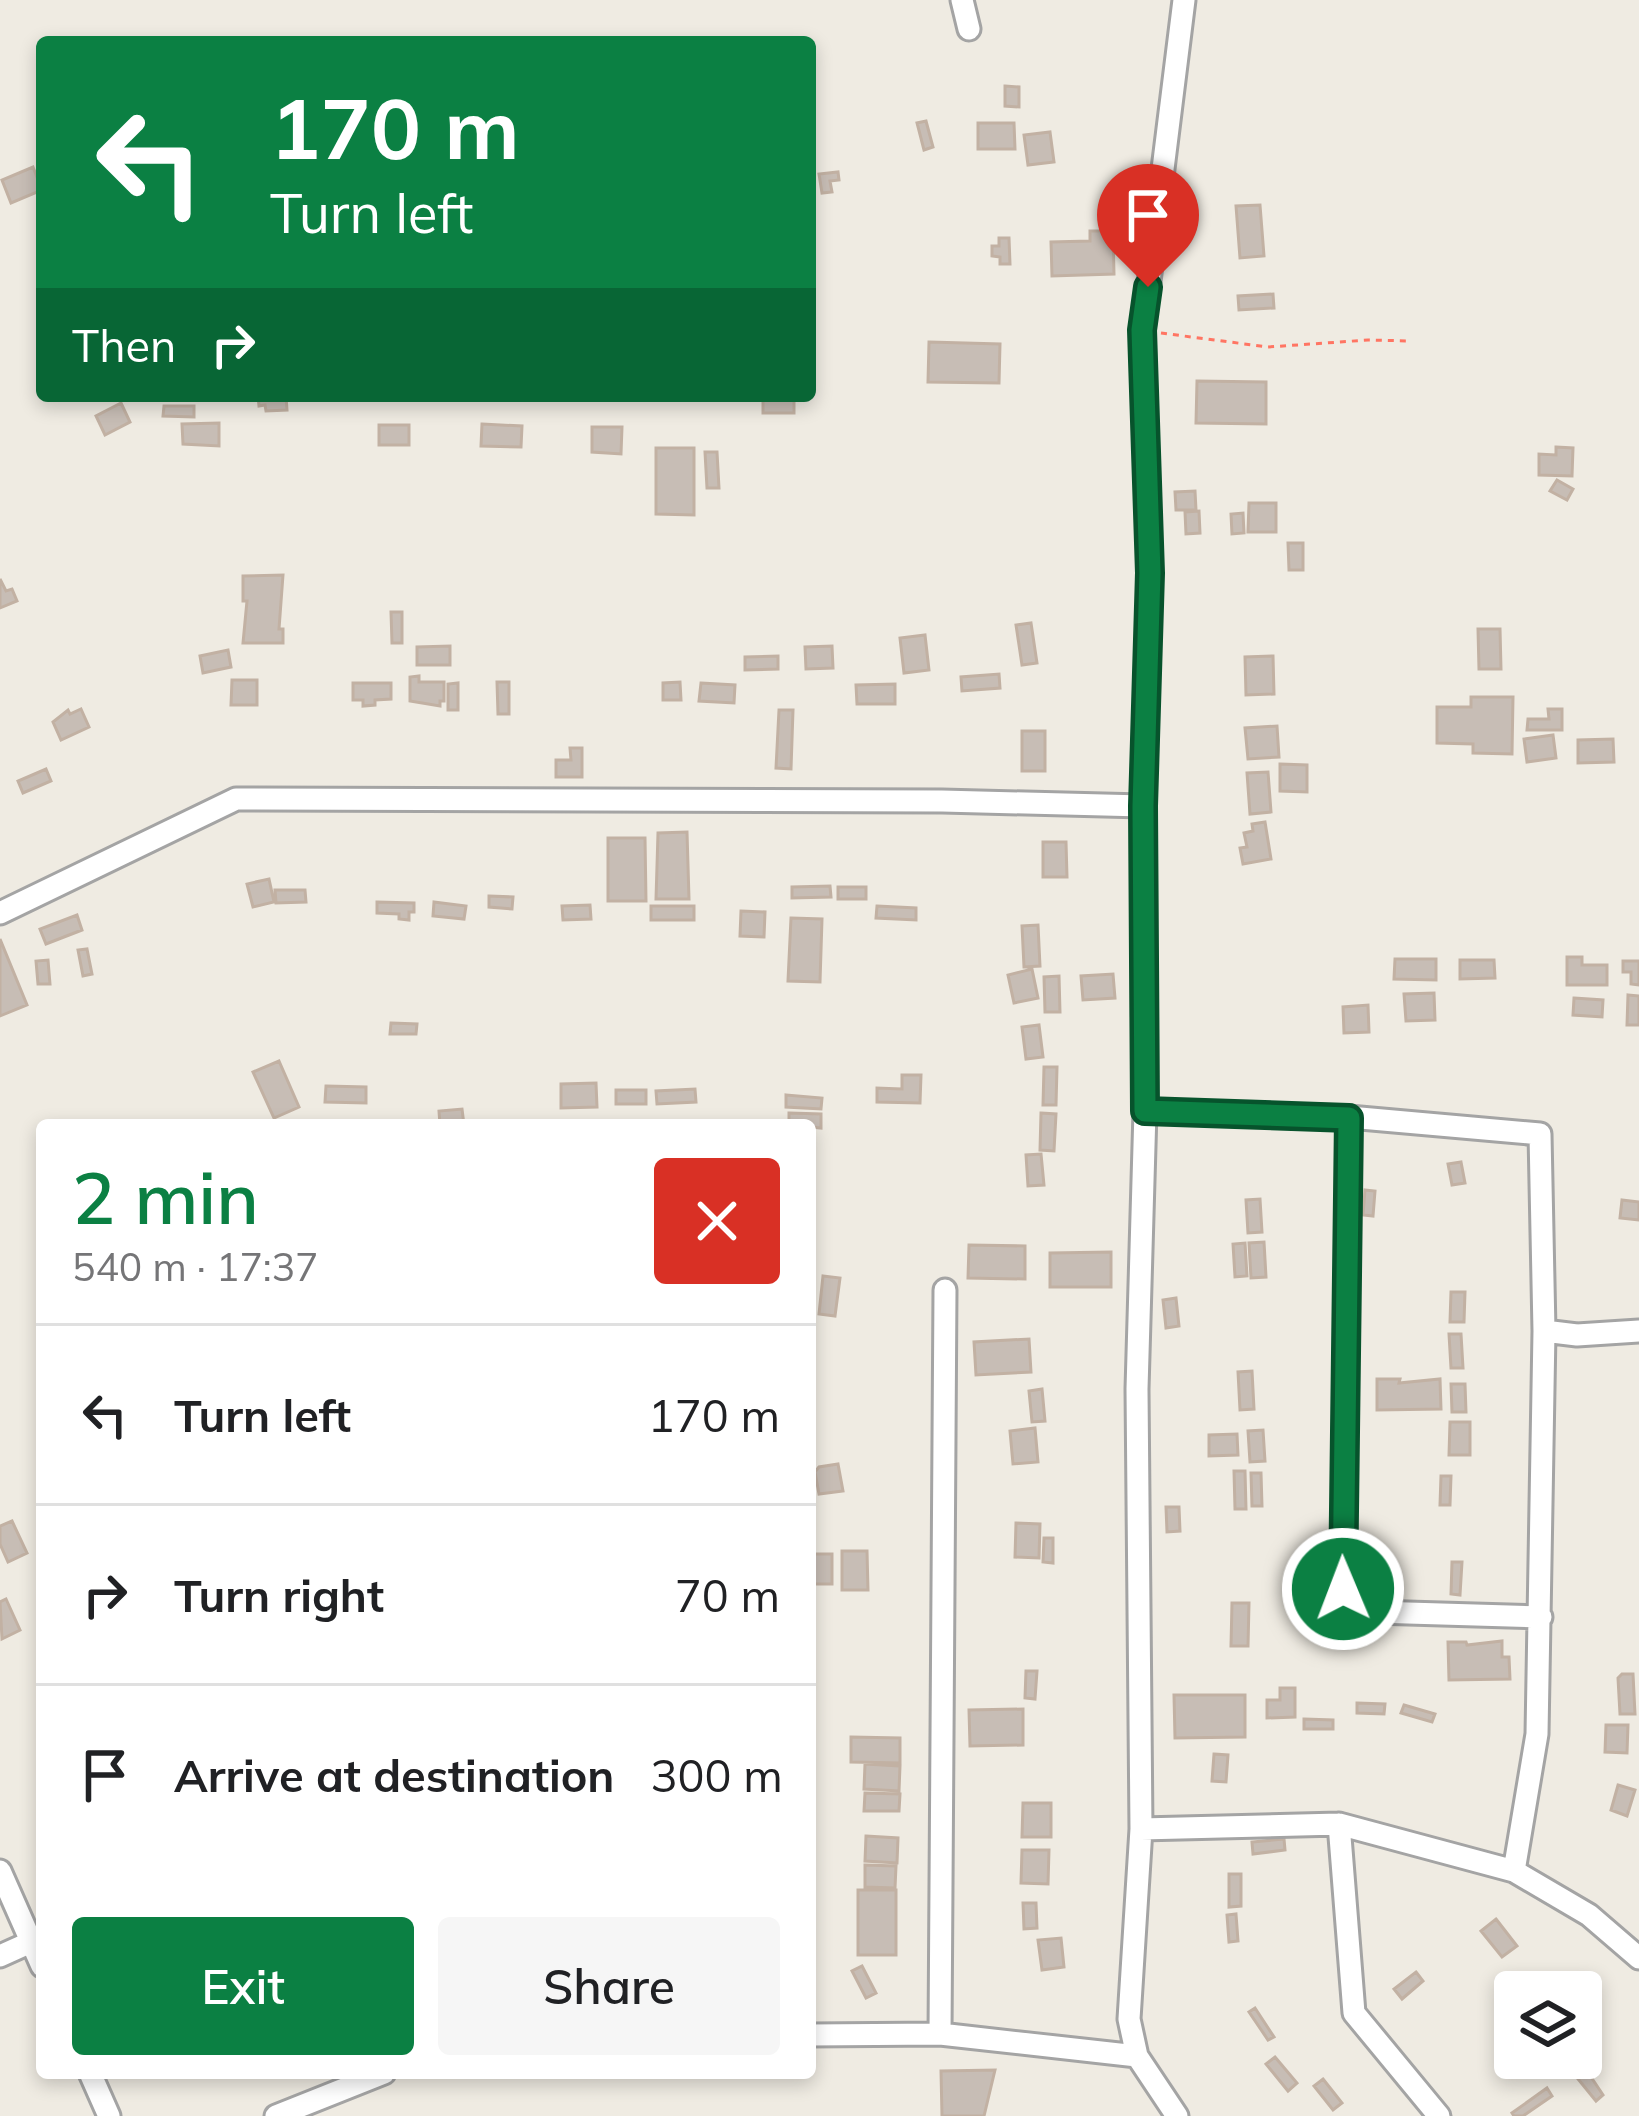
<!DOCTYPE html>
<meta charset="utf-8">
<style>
:root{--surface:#fff;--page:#f6f6f6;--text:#202124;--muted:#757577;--line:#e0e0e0;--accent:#0b8043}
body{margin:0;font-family:Mulish,sans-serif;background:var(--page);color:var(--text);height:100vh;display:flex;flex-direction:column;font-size:45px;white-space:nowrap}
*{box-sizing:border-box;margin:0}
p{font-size:39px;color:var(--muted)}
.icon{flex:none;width:66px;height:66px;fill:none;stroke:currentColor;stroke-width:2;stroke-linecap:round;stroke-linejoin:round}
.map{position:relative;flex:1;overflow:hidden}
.sheet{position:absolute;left:36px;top:1119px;width:780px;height:960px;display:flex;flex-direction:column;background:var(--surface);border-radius:12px;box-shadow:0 6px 18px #0003}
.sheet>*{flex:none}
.hud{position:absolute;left:36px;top:36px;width:780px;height:366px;border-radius:12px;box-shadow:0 6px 18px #0003;background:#0b8043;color:#fff;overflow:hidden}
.buttons{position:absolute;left:1494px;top:1971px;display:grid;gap:24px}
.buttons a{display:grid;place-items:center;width:108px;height:108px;border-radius:12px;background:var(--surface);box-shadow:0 6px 18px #0003;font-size:60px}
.pin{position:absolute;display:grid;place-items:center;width:102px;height:102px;color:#fff;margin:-123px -51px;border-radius:50% 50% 50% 0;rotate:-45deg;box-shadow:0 0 12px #0007}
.pin .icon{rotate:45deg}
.me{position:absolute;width:132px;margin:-66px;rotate:359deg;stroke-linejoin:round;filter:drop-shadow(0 0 9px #0008)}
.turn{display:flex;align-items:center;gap:42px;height:252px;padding:0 36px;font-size:54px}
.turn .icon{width:156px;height:156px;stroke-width:2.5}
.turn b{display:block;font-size:84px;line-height:102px}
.then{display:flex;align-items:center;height:114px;padding:0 36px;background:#0003;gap:24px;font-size:45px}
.round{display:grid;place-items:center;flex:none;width:126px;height:126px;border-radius:12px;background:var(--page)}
.overview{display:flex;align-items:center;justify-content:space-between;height:204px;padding:0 36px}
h1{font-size:72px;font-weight:600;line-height:90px;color:var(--accent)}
.cta{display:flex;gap:24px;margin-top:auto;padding:24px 36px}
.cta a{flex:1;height:138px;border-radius:12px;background:var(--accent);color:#fff;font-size:48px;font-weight:600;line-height:138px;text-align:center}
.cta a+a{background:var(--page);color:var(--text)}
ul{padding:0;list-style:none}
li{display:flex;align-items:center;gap:36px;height:180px;padding:0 36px;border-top:3px solid var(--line)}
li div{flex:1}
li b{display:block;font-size:45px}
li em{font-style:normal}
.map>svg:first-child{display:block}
.building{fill:#c7bdb5;stroke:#c2b1a3;stroke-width:3}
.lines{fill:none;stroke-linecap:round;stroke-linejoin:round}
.minor-casing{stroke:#a4a4a4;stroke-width:27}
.path{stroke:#ff7563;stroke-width:3;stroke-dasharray:6 6;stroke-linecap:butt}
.minor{stroke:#fff;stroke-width:21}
.route-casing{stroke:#07532c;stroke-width:30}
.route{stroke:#0b8043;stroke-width:21}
</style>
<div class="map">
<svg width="1639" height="2116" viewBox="0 0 1639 2116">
<rect width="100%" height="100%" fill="#efebe2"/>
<path class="building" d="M 1005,86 L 1019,87 L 1019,107 L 1005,106 Z
M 926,121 L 933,147 L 924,150 L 917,123 Z
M 978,123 L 1014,123 L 1015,149 L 978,149 Z
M 1050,132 L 1054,162 L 1028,165 L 1024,135 Z
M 33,167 L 42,190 L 11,203 L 2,180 Z
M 838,172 L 839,180 L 830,181 L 832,192 L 822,193 L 819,174 Z
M 1260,205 L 1264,256 L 1240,258 L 1236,206 Z
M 1090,231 L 1113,231 L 1114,274 L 1052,276 L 1051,242 L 1090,241 Z
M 999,238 L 1009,238 L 1010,264 L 1000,264 L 1000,257 L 992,256 L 992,246 L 999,246 Z
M 1273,294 L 1274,308 L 1239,310 L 1238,296 Z
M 929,342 L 1000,344 L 999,383 L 928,382 Z
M 1197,381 L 1266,382 L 1266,424 L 1196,423 Z
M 258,396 L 286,396 L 287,410 L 266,411 L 265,405 L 259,406 Z
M 763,396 L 794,396 L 794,413 L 763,413 Z
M 121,403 L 130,422 L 105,435 L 96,416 Z
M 164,406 L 194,406 L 194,417 L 163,416 Z
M 219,423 L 219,446 L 183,444 L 182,424 Z
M 482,424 L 522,426 L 521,447 L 481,446 Z
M 379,425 L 409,425 L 409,445 L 379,445 Z
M 592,427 L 622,427 L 621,454 L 592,452 Z
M 1556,447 L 1573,448 L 1572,476 L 1539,475 L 1539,454 L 1556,455 Z
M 656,448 L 694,448 L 694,515 L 656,514 Z
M 705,452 L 717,452 L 719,488 L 707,488 Z
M 1557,480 L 1573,489 L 1567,500 L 1550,491 Z
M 1195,491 L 1196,510 L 1176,510 L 1175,492 Z
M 1249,503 L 1276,503 L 1276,532 L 1248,532 Z
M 1199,511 L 1200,533 L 1186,534 L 1185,512 Z
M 1243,513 L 1244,533 L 1232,534 L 1231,514 Z
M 1288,543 L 1303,543 L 1303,570 L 1289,570 Z
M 283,575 L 279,629 L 283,629 L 283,643 L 243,643 L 247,601 L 243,601 L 243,576 Z
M 0,579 L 6,591 L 12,589 L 17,601 L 0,608 Z
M 391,612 L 402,612 L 402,643 L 392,643 Z
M 1031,623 L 1037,663 L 1022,665 L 1016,625 Z
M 1478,629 L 1500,629 L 1501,669 L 1479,669 Z
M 925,635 L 929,670 L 904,673 L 900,638 Z
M 450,646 L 450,665 L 417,665 L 417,647 Z
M 832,646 L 833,668 L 806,669 L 805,647 Z
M 228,650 L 231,667 L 203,673 L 200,656 Z
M 778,656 L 778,669 L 745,670 L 745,657 Z
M 1273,656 L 1274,694 L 1246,695 L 1245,657 Z
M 999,674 L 1000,688 L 962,691 L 961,677 Z
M 419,676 L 419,682 L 444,682 L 444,701 L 440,701 L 440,706 L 410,701 L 410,677 Z
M 232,680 L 257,680 L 257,705 L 231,705 Z
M 497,682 L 509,682 L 509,714 L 498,714 Z
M 680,682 L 681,700 L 663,700 L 663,683 Z
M 353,683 L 391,683 L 391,699 L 375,700 L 375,705 L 363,706 L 363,700 L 353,700 Z
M 458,683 L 458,710 L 448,710 L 448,684 Z
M 701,683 L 735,685 L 734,703 L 699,701 Z
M 895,684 L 895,704 L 857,704 L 856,685 Z
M 1471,697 L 1513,697 L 1512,754 L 1473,753 L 1473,744 L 1437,743 L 1437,707 L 1471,707 Z
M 81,709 L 89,727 L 61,740 L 53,722 L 68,710 L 70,714 Z
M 1548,709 L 1562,709 L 1562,730 L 1527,730 L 1528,719 L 1549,719 Z
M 779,710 L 793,710 L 791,769 L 776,768 Z
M 1277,726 L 1279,757 L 1248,759 L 1245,728 Z
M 1022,731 L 1045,731 L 1045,771 L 1022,771 Z
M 1553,735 L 1556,758 L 1527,762 L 1524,739 Z
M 1613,739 L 1614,762 L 1578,763 L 1578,740 Z
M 570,748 L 582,748 L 582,777 L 556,777 L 556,760 L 571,760 Z
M 1280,764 L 1307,765 L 1307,792 L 1280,791 Z
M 46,769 L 51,781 L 23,793 L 18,781 Z
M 1268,772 L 1271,812 L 1250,814 L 1247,773 Z
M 1265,822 L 1271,859 L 1243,864 L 1240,848 L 1247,847 L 1244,833 L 1253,831 L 1252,824 Z
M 687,832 L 689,899 L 656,899 L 658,833 Z
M 608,838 L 645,838 L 646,901 L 608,901 Z
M 1043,842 L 1066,842 L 1067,877 L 1043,877 Z
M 269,879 L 274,902 L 253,907 L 247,884 Z
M 830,886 L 831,897 L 792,898 L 792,887 Z
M 838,887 L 866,887 L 866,899 L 838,899 Z
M 275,890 L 305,890 L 306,902 L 276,903 Z
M 489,896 L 513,897 L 512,909 L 489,907 Z
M 377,902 L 414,903 L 414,912 L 409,912 L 409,920 L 399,919 L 399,914 L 377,913 Z
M 434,902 L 466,906 L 464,919 L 433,916 Z
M 590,905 L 591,919 L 563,920 L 562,906 Z
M 651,906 L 694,906 L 694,920 L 651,920 Z
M 877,906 L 916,908 L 916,920 L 876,918 Z
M 741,911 L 765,912 L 764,937 L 740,936 Z
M 77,915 L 82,930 L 46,944 L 40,929 Z
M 791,918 L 822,919 L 820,982 L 788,981 Z
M 1038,925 L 1040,966 L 1024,967 L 1022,926 Z
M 0,939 L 27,1005 L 0,1016 Z
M 87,949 L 92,974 L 83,976 L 78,950 Z
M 1567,957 L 1582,957 L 1582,965 L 1607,965 L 1607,985 L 1567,985 Z
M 1395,959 L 1436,959 L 1436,980 L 1394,979 Z
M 48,960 L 50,984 L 38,984 L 36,961 Z
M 1460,960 L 1494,960 L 1495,978 L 1460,979 Z
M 1623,961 L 1639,961 L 1639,985 L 1631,984 L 1631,972 L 1623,972 Z
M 1032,969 L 1038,998 L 1014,1003 L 1008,975 Z
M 1113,974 L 1115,998 L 1083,1000 L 1081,976 Z
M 1059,976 L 1060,1012 L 1045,1012 L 1044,977 Z
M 1434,993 L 1435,1020 L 1406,1021 L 1404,994 Z
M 1628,995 L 1639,996 L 1639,1025 L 1627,1025 Z
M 1574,998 L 1603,1000 L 1602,1017 L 1573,1015 Z
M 1368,1005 L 1369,1032 L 1344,1033 L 1343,1007 Z
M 391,1023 L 417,1024 L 416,1034 L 390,1034 Z
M 1039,1025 L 1043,1057 L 1026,1059 L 1022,1027 Z
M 279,1061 L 299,1107 L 274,1118 L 253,1072 Z
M 1044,1067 L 1057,1067 L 1056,1105 L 1043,1105 Z
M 902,1075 L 921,1075 L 920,1103 L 877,1102 L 877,1088 L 902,1089 Z
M 596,1083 L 597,1107 L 561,1108 L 561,1084 Z
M 326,1086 L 366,1087 L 366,1103 L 325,1102 Z
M 695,1089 L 696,1102 L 657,1104 L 656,1091 Z
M 616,1090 L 646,1090 L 646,1104 L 616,1104 Z
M 786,1095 L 822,1098 L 821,1109 L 786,1107 Z
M 462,1109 L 464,1125 L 440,1125 L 439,1111 Z
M 789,1113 L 821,1114 L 821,1128 L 789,1125 Z
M 1041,1113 L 1056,1114 L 1054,1151 L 1040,1150 Z
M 1041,1154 L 1044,1185 L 1028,1186 L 1026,1155 Z
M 1461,1162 L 1465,1183 L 1452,1185 L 1448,1164 Z
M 1365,1190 L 1375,1191 L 1373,1216 L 1363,1215 Z
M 1260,1199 L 1262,1232 L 1248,1233 L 1246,1200 Z
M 1622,1200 L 1639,1202 L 1639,1220 L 1620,1218 Z
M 1264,1242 L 1266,1277 L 1251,1278 L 1249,1243 Z
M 1245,1243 L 1247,1276 L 1235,1277 L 1233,1244 Z
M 969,1245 L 1025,1246 L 1025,1279 L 968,1278 Z
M 1111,1252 L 1111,1287 L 1050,1287 L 1050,1253 Z
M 823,1276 L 840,1278 L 835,1316 L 819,1314 Z
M 1451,1292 L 1465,1292 L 1464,1322 L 1450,1322 Z
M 1176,1298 L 1179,1326 L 1166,1328 L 1163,1300 Z
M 1449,1334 L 1461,1334 L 1463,1368 L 1451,1368 Z
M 1029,1339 L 1031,1372 L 976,1375 L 974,1342 Z
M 1252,1371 L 1254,1409 L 1240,1410 L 1238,1372 Z
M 1377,1379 L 1400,1379 L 1399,1383 L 1440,1379 L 1441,1409 L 1377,1410 Z
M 1451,1384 L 1465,1384 L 1466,1412 L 1452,1412 Z
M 1042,1389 L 1045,1421 L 1032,1422 L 1029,1391 Z
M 1450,1422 L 1470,1422 L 1470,1455 L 1449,1455 Z
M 1035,1428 L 1038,1462 L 1013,1464 L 1010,1431 Z
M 1263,1430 L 1265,1461 L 1250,1462 L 1248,1431 Z
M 1237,1434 L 1238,1455 L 1209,1456 L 1209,1435 Z
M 838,1464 L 843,1491 L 819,1494 L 815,1472 L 819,1467 Z
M 1234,1471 L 1245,1471 L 1246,1509 L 1235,1509 Z
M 1251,1473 L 1261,1473 L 1262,1506 L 1252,1506 Z
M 1441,1476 L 1451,1476 L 1450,1505 L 1440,1505 Z
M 1166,1507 L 1179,1507 L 1180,1531 L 1167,1532 Z
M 12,1521 L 27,1553 L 8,1562 L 0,1544 L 0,1526 Z
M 1016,1523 L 1040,1524 L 1039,1558 L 1015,1557 Z
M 1044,1538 L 1053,1538 L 1053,1563 L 1043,1562 Z
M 842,1551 L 867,1551 L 868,1590 L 842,1590 Z
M 810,1554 L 832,1554 L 832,1584 L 811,1584 Z
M 1452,1562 L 1462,1562 L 1460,1595 L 1451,1594 Z
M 6,1599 L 20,1630 L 2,1639 L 0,1602 Z
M 1232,1603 L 1249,1603 L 1248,1646 L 1231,1646 Z
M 1502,1641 L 1502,1657 L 1509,1657 L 1510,1679 L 1449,1680 L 1448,1642 L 1466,1642 L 1467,1645 Z
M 1026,1671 L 1037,1671 L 1035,1699 L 1025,1698 Z
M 1622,1674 L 1633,1674 L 1635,1714 L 1620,1714 L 1618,1678 Z
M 1280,1688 L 1295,1688 L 1295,1717 L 1267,1718 L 1267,1700 L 1280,1700 Z
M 1174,1695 L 1245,1695 L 1245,1737 L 1175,1738 Z
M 1357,1703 L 1385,1704 L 1384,1714 L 1357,1713 Z
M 1404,1705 L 1435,1714 L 1432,1722 L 1401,1713 Z
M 1023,1709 L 1023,1745 L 970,1746 L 969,1710 Z
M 1304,1719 L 1333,1720 L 1333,1729 L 1304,1729 Z
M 1606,1725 L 1628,1725 L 1627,1753 L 1605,1752 Z
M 851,1737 L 900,1738 L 900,1763 L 851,1762 Z
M 1214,1754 L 1228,1755 L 1226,1782 L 1212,1781 Z
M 865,1764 L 900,1766 L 899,1791 L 864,1789 Z
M 1618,1785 L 1635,1790 L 1627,1816 L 1611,1810 Z
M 865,1793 L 900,1794 L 899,1811 L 864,1811 Z
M 1023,1803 L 1051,1803 L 1051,1837 L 1022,1837 Z
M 866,1836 L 898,1838 L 897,1863 L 865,1861 Z
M 1284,1839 L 1285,1850 L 1253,1854 L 1252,1842 Z
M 1022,1850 L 1049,1850 L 1048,1884 L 1021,1883 Z
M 865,1865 L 896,1866 L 895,1888 L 865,1887 Z
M 1229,1874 L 1241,1874 L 1241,1906 L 1229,1907 Z
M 858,1890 L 896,1890 L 896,1955 L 858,1955 Z
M 1023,1903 L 1036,1903 L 1037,1928 L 1024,1929 Z
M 1236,1914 L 1238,1941 L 1229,1942 L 1227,1915 Z
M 1496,1919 L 1517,1946 L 1502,1957 L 1481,1931 Z
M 1061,1938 L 1064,1967 L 1042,1970 L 1038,1940 Z
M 862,1966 L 876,1993 L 866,1998 L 852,1971 Z
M 1416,1972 L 1423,1981 L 1402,1999 L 1394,1989 Z
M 1255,2008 L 1274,2037 L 1268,2040 L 1249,2012 Z
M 1275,2057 L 1297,2083 L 1288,2091 L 1266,2064 Z
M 1579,2059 L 1603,2095 L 1596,2101 L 1574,2074 L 1578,2071 L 1572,2064 Z
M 995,2070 L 984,2116 L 942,2116 L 941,2071 Z
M 1323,2079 L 1342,2103 L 1333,2110 L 1314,2086 Z
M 1547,2088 L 1552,2096 L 1523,2116 L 1514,2116 L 1512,2113 Z"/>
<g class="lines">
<defs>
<path id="minor" d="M 962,0 L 969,29
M 0,913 L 236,799 L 942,801 L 1143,806
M 1145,1111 L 1349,1117 L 1540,1134 L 1544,1331 L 1537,1734 L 1514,1871
M 1349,1117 L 1343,1589 L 1355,1606 L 1374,1612 L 1541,1617
M 1544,1331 L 1577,1335 L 1639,1331
M 1339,1824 L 1354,2013 L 1439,2116
M 1141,1829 L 1339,1824 L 1514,1871 L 1589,1915 L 1639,1958
M 0,1871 L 42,1966
M 0,1956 L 31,1942
M 940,2034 L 945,1290
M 810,2035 L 940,2034 L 1137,2056
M 90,2073 L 109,2116
M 276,2116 L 384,2073
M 1177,2116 L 1137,2056 L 1129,2019 L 1141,1829 L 1137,1389 L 1145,1111 L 1143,806 L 1150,573 L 1143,330 L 1184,0"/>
</defs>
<use href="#minor" class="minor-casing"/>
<path class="path" d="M 1161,333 L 1268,347 L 1368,340 L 1410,341"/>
<use href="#minor" class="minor"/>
</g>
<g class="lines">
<defs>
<path id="route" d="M 1148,287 L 1142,330 L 1150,573 L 1143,806 L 1145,1111 L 1349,1118 L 1343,1589"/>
</defs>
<use href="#route" class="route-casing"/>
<use href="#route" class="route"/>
</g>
</svg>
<div class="buttons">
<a><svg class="icon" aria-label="layers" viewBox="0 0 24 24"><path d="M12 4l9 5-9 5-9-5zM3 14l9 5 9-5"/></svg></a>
</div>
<div class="pin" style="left:1148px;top:287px;background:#d93025"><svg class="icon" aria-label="arrive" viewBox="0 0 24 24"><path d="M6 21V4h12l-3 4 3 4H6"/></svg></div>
<svg class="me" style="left:1343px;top:1589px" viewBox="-20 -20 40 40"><circle r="17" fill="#0b8043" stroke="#fff" stroke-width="3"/><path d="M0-11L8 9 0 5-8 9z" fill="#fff"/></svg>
<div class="hud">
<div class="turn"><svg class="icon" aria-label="left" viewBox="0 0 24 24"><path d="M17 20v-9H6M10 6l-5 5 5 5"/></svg><div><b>170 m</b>Turn left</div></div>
<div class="then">Then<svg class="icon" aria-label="right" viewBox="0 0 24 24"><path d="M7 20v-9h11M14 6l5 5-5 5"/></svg></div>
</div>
<section class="sheet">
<div class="overview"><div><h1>2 min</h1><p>540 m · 17:37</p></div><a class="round" style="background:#d93025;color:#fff"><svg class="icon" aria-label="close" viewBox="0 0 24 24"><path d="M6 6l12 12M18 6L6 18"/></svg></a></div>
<ul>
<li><svg class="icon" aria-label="left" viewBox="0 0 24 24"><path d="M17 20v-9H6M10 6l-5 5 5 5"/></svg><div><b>Turn left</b></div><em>170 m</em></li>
<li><svg class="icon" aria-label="right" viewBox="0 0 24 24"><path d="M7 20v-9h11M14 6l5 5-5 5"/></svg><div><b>Turn right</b></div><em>70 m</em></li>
<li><svg class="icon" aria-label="arrive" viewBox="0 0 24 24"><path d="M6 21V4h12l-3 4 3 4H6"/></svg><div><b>Arrive at destination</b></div><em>300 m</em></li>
</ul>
<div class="cta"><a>Exit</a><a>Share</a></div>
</section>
</div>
